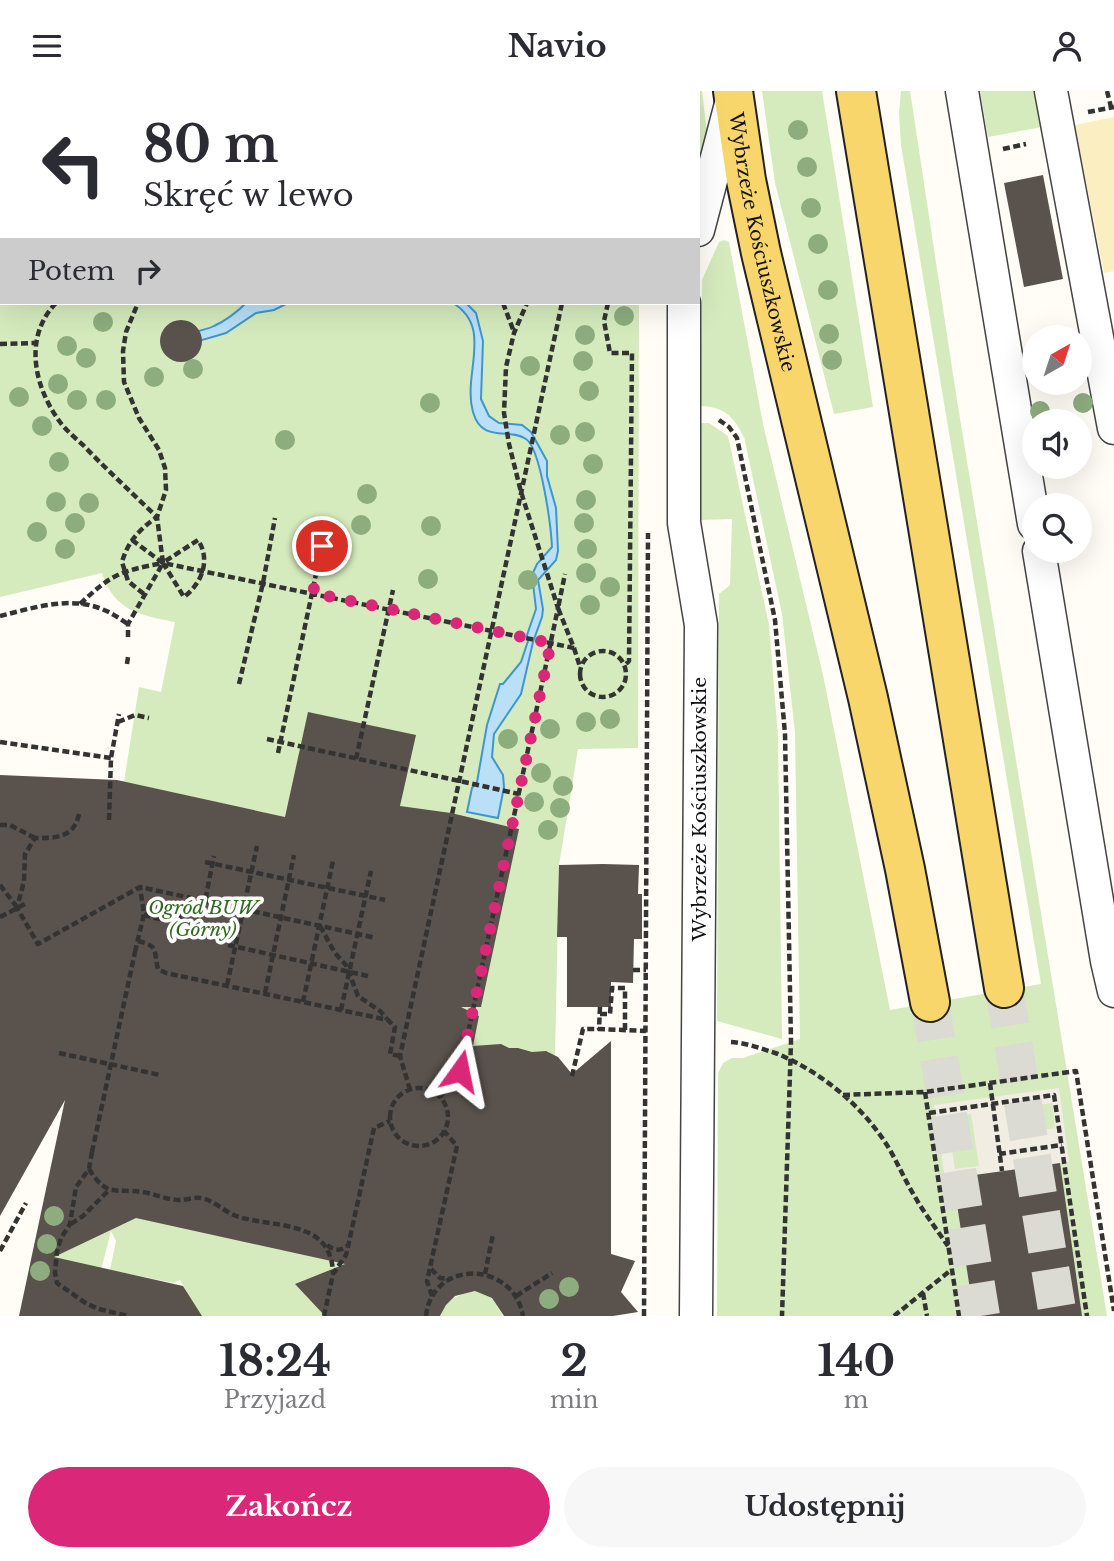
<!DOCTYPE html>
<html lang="pl">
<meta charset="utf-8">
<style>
:root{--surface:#fff;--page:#f7f7f7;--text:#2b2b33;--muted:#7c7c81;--accent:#db2777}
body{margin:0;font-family:"Libre Baskerville",serif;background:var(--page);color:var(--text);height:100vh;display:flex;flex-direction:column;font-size:26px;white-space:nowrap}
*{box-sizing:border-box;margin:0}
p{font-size:23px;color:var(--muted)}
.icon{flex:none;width:38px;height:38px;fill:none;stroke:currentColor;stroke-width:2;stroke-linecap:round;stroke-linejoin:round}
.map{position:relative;height:1225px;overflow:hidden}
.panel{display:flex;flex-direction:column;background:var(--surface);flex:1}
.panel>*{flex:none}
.top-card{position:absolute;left:0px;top:0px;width:700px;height:214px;box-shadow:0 7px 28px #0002;background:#fff;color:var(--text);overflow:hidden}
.needle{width:46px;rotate:39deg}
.fabs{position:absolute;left:1022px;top:234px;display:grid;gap:14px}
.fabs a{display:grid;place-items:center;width:70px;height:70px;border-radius:50%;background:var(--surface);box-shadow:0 7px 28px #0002;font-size:35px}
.pin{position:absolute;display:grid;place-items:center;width:60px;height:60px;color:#fff;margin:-30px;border:4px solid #fff;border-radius:50%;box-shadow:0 2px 7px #0007}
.me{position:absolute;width:77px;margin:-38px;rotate:12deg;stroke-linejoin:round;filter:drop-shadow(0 0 5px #0008)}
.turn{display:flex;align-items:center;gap:24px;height:147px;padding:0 28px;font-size:32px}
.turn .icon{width:91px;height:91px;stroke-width:2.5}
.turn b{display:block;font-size:49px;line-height:60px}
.then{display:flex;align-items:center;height:66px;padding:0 28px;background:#0003;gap:14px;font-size:26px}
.eta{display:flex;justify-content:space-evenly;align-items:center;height:119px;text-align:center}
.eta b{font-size:42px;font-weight:800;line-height:49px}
.button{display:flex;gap:14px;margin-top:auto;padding:14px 28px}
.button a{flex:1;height:80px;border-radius:42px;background:var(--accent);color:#fff;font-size:28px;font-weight:800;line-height:80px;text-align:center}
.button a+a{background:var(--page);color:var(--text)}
header{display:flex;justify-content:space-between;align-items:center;height:91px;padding:0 28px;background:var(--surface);font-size:32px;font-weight:800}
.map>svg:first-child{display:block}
.green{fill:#d5ebbd;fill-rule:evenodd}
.sand{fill:#fbeec1}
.plaza{fill:#f1ede2;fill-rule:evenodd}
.water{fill:#b9e0f7;stroke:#3f96cf;stroke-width:2}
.building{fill:#5a524d}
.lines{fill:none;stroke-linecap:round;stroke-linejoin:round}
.primary-tunnel{stroke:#dbdad3;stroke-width:38;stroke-dasharray:38 19;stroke-linecap:butt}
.street-casing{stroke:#444;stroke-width:35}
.primary-casing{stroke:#222;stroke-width:42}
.path{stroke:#333;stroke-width:4.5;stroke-dasharray:7 3.5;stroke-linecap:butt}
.street{stroke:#fff;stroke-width:32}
.primary{stroke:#f9d66b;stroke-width:38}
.path-bridge{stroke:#333;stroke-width:4.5;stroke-dasharray:7 3.5;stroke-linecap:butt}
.tree{fill:#8dad7f}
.route{stroke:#db2777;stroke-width:12;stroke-dasharray:0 21.6}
.labels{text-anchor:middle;stroke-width:7;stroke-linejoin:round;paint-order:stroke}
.street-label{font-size:19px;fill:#111;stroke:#fff}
.park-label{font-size:19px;font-style:italic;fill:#2f6b1f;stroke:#fff}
</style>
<header><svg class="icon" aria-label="menu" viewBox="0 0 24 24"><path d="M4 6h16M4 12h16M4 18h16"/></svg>Navio<svg class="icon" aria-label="person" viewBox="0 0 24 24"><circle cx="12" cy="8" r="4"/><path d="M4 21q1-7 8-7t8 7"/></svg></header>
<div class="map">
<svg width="1114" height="1225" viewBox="0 0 1114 1225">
<rect width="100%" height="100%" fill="#fffdf5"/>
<path class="green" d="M 409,0 L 638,0 L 638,2 L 410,2 Z
M 670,0 L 702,0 L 707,42 L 698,75 L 698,2 Z
M 762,0 L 822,0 L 873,316 L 834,323 L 775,92 Z
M 901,0 L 910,0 L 956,303 L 1107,1225 L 717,1225 L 718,982 L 723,972 L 732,967 L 743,967 L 800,948 L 795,642 L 782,523 L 744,346 C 733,325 725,316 700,315 L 702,189 L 719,151 L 724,149 L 729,151 L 763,333 L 823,584 L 890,919 L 1041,893 L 901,54 L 899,22 Z
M 980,0 L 1034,0 L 1042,36 L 988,46 Z
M 0,77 L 2,212 L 639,212 L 638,657 L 578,658 L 559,774 L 555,965 L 470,1188 L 429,1225 L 35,1225 L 20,1222 L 285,726 L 124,691 L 139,596 L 161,601 L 175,531 C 140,524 114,520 102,482 L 0,506 ZM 111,1140 L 116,1150 L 110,1179 L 174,1192 L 180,1189 L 187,1201 L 183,1205 L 98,1191 Z
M 701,332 L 709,332 L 728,345 L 769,534 L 778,645 L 782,948 L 717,930 L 719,503 L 730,494 L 732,428 L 700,429 Z
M 475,1200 L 492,1207 L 503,1225 L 441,1225 C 447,1207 458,1204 475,1200 Z"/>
<path class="sand" d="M 1114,26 L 1114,180 L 1104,182 L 1075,34 Z"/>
<path class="plaza" d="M 1059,997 L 1069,1071 L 945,1088 L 934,1014 ZM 1052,1012 L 1055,1037 L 1016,1042 L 1013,1017 ZM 971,1023 L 979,1075 L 955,1078 L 947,1027 Z"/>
<path class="water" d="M 246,212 L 288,212 L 274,219 L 256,222 L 226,242 L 195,251 L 187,261 L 180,261 L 170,254 C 167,244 173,238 183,236 L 193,243 C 200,238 207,239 214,235 C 227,229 236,222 246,212 Z
M 453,212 L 466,212 L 476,222 L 483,250 L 481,308 L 489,325 L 499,332 L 522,334 L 531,341 L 547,370 L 547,385 L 556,417 L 558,460 L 556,469 L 538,489 L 543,518 L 542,526 L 533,551 L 521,603 L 494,643 L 492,666 L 503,684 L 504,696 L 498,727 L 467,721 L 472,697 L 477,691 L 487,634 L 500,593 L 503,593 L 521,571 L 528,550 L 527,544 L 536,518 L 532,484 L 537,473 L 552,456 C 551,436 541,358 526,348 C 509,336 482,353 473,321 C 462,283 494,237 453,212 Z"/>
<path class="building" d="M 1043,84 L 1063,188 L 1024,196 L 1004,92 Z
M160 250a21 21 0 1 1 42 0a21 21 0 1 1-42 0Z
M 308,621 L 416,644 L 400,715 L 451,722 L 519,738 L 481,916 L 461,916 L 479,925 L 473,955 L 501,953 L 509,957 L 518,957 L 532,961 L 546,960 L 558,966 L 572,983 L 611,950 L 611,1163 L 635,1170 L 621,1201 L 638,1221 L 613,1225 L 504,1225 L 492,1207 L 475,1200 L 455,1205 L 446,1214 L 440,1225 L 325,1225 L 295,1193 L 345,1173 L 136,1127 L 54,1166 L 183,1195 L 202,1225 L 19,1225 L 65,1009 L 0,1125 L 0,684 L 117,689 L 285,726 Z
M 603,773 L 639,774 L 638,803 L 642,803 L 642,848 L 634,848 L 633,892 L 611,891 L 611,916 L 567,916 L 567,846 L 557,846 L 559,774 Z
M 1060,1072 L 1082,1225 L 974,1225 L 953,1087 Z"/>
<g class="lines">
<path class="primary-tunnel" d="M 1004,897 L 1058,1225
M 930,911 L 981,1225"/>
<defs>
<path id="street" d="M 962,0 L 1034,433
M 1051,0 L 1114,337
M 698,139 L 731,13
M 684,212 L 684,432 L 701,534 L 696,1225
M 1039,460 L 1107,870 L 1114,900"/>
<g id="primary">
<path id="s1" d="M 733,0 L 746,89 L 761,162 L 868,607 L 905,778 L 930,911"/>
<path d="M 856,0 L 1004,897"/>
</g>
</defs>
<use href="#street" class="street-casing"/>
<use href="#primary" class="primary-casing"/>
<path class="path" d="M 180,0 L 182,0
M 1107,0 L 1111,16
M 24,2 L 26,0
M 592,2 L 592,0
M 608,2 L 608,0
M 0,7 L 2,7
M 0,17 L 2,17
M 1088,21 L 1114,16
M 1003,58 L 1026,53
M 56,212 C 23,246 34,296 60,331 C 66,339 75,347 83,354 C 107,379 132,402 157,426 C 140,438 128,450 122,471 L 128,490 L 145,504
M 503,212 L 514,241
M 608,212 L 604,230 L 610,262 L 632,262 L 629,570 L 625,574
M 0,253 L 35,252
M 719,329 L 729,336 L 737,347 L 775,529 L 785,643 L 791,951 L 782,1225
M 132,449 L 163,472 L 574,557 L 558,517 L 565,483
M 80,513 C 112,483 120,480 163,472 L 184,506 C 202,492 211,469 198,449 L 164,471
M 0,525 C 33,517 71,504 104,519 C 112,522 120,528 128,533
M 128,546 L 128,533 L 163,472 L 157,426 L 166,399 L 165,377 L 159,359 L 139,327 L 124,291 L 123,260 L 126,241 L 138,212
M 574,557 L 580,576
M580 583a23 23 0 1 1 46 0a23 23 0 1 1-46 0Z
M 127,573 L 128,566
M 239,593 L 263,492 L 275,427
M 118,631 L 135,624 L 149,627
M 267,648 L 519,703
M 0,651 L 111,667
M 278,662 L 322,455
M 356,668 L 393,499
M 79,723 C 74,747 56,747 35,747 L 25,763 L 24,790 L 17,817 L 38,853 L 140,796 L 205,810 L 214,765
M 109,729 L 111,667 L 119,623
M 0,734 L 10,734 L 35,747
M 205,771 L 385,809
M 0,794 L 17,816
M 144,823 C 167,835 186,825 205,810 L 376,847
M 0,826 L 25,813
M 320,835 L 335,862 L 346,874 L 358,905 L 380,920 L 387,928
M 138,850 C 160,855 153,860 158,878 L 166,882 L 388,929 L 395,936 L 390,963 L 400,965
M 228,854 L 368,885
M 135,861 L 144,823 L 140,796
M 633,879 L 646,879
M 227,894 L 257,755
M 265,902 L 294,764
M 303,911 L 333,770
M 600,916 L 599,938 L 646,940
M 341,919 L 371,780
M 600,923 L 610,923 L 612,897 L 625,897 L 625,939
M 731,951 C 747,952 763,958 778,963 C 823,982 865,1017 890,1059 C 899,1075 906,1091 915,1106 C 925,1123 937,1139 948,1155
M 59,962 L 160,984
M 572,985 L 583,938 L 599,938
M 990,992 L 1002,1080
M390 1026a29 29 0 1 1 58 0a29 29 0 1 1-58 0Z
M 410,999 L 400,965 L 562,212
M 925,1001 L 959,1225
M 843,1004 L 925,1001 L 1076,980 L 1114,1220
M 440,1006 L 460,980 L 558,517 L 521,401 L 509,353 L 504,322 L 506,276 L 514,242 L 527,212
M 929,1022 L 1054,1004 L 1087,1225
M 92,1061 L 89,1078 L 76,1096 L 70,1133 L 61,1147 L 57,1160 L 55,1182 L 57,1192 L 87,1213 L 99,1218 L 128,1225
M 999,1063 L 1062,1054
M 89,1078 C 107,1107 114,1097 143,1101 C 155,1103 167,1109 179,1109 C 186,1109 194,1106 201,1107 C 214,1109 225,1122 239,1126 C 277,1137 332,1129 333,1183
M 71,1133 L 83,1125 L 108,1100
M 327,1154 C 333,1159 340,1161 347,1155
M 0,1160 L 26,1112
M 431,1178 L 440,1187 L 450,1188
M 485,1183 L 493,1143
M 923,1202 L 927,1225
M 432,1205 L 427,1190 L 457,1055 L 444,1040
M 516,1205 L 552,1182
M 324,1225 L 333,1183 L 346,1164 L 349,1151 L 374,1037 L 390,1030
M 426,1225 C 432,1168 513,1169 523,1225
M 644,1225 L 648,442
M 894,1225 L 951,1179"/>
<use href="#street" class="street"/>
<use href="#primary" class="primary"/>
<path class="path-bridge" d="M 92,1061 L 135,861"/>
</g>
<g class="tree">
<circle cx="798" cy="39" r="10"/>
<circle cx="807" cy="76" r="10"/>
<circle cx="811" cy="117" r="10"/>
<circle cx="818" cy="153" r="10"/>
<circle cx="828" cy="199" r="10"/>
<circle cx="624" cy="225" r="10"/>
<circle cx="103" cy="231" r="10"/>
<circle cx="829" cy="243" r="10"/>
<circle cx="585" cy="244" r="10"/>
<circle cx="67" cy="255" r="10"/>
<circle cx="86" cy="267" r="10"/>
<circle cx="832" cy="269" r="10"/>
<circle cx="583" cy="270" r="10"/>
<circle cx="530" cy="275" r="10"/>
<circle cx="193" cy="278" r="10"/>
<circle cx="154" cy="286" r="10"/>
<circle cx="58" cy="293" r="10"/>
<circle cx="589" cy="300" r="10"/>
<circle cx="19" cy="306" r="10"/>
<circle cx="77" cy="309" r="10"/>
<circle cx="106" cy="309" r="10"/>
<circle cx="430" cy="312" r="10"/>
<circle cx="1083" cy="312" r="10"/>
<circle cx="1040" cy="320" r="10"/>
<circle cx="42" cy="335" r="10"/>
<circle cx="585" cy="341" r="10"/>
<circle cx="560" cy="344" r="10"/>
<circle cx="285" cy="349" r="10"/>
<circle cx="59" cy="371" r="10"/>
<circle cx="593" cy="373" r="10"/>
<circle cx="367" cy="403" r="10"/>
<circle cx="586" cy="409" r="10"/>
<circle cx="56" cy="411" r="10"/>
<circle cx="89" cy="412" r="10"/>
<circle cx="75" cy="432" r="10"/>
<circle cx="584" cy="432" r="10"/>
<circle cx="361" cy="434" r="10"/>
<circle cx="431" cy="435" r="10"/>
<circle cx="37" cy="441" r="10"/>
<circle cx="65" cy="458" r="10"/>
<circle cx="587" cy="458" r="10"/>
<circle cx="586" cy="482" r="10"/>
<circle cx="428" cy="488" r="10"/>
<circle cx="528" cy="489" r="10"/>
<circle cx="610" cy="496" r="10"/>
<circle cx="590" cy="514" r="10"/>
<circle cx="610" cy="628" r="10"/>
<circle cx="586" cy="631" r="10"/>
<circle cx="550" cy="638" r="10"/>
<circle cx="508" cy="648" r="10"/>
<circle cx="541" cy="682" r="10"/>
<circle cx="563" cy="695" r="10"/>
<circle cx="534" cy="711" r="10"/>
<circle cx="560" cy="717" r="10"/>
<circle cx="548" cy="739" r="10"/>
<circle cx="54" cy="1125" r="10"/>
<circle cx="47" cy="1153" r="10"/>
<circle cx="40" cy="1180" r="10"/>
<circle cx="569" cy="1196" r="10"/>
<circle cx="549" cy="1208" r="10"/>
</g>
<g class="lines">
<path class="route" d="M 322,455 L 313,502 L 551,552 L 460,980"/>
</g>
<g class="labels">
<g class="street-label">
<text dy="7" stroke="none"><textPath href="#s1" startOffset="154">Wybrzeże Kościuszkowskie</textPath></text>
<text transform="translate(699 718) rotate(-90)" y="7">Wybrzeże Kościuszkowskie</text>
</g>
<g class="park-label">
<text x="203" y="823">Ogród BUW<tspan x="203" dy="22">(Górny)</tspan></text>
</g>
</g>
</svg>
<div class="fabs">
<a><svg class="needle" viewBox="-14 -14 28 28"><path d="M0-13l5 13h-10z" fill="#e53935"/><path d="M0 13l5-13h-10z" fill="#7c7c81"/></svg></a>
<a><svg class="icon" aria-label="sound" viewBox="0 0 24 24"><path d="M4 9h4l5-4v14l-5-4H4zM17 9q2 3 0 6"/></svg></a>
<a><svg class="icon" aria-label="search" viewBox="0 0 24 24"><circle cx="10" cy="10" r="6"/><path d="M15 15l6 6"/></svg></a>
</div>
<div class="pin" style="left:322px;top:455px;background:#d93025"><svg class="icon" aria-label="arrive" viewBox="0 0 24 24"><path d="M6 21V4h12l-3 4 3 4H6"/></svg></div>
<svg class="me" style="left:460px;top:980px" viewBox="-20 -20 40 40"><path d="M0-17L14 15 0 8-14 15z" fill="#db2777" stroke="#fff" stroke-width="4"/></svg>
<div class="top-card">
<div class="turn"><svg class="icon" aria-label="left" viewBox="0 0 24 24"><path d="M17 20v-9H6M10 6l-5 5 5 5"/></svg><div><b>80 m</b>Skręć w lewo</div></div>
<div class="then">Potem<svg class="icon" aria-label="right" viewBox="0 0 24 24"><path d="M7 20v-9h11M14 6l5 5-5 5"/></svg></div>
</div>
</div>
<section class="panel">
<div class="eta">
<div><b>18:24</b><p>Przyjazd</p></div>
<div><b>2</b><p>min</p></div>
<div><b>140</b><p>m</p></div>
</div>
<div class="button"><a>Zakończ</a><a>Udostępnij</a></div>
</section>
